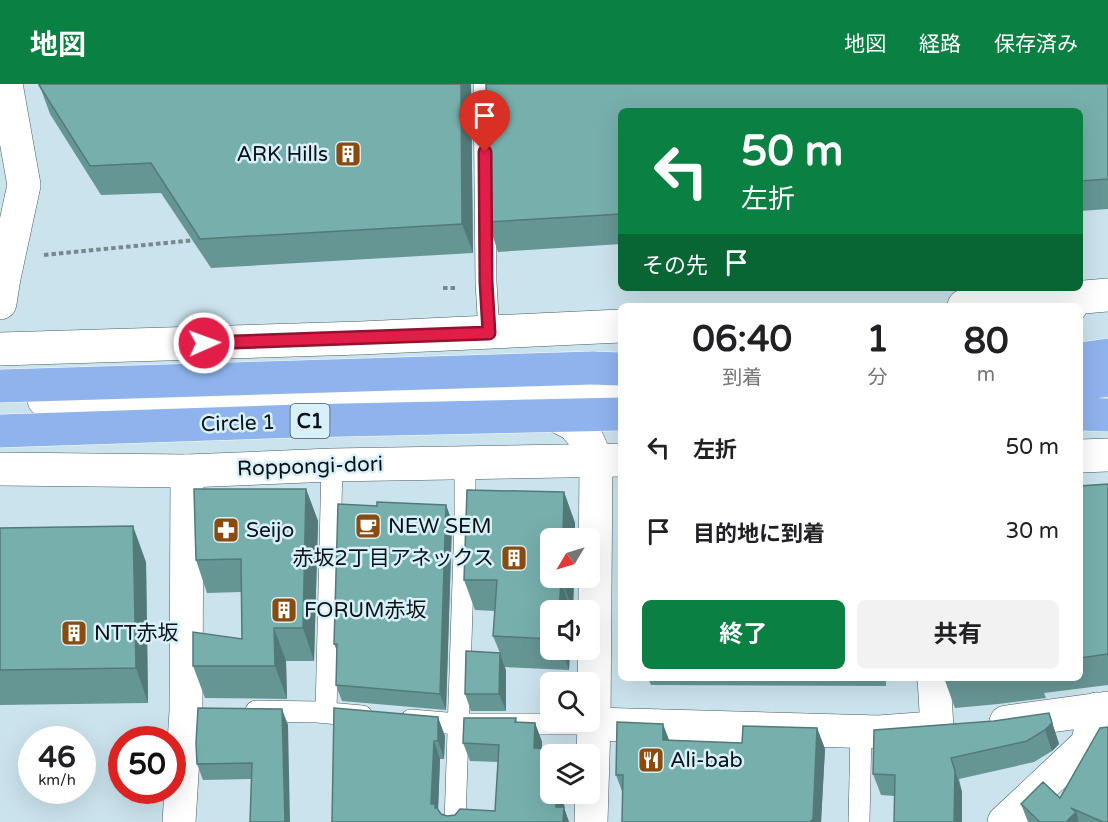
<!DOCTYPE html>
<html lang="ja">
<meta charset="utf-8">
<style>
:root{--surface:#fff;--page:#f2f2f2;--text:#202124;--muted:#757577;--accent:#0b8043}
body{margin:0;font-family:"Varela Round","Noto Sans JP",sans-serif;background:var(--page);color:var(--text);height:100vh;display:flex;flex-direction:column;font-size:22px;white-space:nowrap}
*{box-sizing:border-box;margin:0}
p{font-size:20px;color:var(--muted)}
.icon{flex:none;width:33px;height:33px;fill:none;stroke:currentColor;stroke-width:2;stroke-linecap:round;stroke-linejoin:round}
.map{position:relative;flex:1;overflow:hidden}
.sheet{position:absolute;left:618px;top:219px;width:465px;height:378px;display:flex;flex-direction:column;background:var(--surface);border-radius:9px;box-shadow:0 6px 24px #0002}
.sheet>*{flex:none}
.banner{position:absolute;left:618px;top:24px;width:465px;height:183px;border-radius:9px;box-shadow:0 6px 24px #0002;background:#0b8043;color:#fff;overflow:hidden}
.needle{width:39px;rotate:232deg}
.tools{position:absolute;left:540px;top:444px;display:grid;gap:12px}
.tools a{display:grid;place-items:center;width:60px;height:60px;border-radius:9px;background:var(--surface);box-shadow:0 6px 24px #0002;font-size:30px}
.speed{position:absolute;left:18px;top:642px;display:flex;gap:12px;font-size:30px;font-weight:700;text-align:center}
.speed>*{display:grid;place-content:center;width:78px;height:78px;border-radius:50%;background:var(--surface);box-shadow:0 6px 24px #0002;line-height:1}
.speed small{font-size:15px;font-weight:400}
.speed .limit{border:9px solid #d22;background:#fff;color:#111}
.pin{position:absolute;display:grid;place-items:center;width:51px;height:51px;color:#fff;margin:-62px -26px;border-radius:50% 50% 50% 0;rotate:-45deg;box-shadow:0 0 6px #0007}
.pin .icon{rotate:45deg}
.me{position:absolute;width:66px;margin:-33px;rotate:88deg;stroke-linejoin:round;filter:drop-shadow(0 0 4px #0008)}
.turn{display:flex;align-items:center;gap:21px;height:126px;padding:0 24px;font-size:27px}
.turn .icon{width:78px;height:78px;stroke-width:2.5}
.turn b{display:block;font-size:42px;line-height:51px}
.then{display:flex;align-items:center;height:57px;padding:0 24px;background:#0003;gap:12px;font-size:22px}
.eta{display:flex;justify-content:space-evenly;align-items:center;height:102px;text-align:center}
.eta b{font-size:36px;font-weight:700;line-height:42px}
.cta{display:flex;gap:12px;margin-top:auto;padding:12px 24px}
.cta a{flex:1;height:69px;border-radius:9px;background:var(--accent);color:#fff;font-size:24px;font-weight:700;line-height:69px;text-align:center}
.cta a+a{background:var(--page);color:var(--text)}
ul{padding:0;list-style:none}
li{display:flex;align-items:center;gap:18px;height:84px;padding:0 24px}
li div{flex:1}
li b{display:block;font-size:22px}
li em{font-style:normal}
header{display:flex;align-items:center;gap:36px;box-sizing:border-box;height:84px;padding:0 30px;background:var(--accent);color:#fff}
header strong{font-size:28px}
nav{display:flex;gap:33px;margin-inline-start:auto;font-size:21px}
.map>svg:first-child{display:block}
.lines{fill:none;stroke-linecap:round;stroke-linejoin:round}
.service-casing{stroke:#485d65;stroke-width:22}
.minor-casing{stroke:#485d65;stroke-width:34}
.tertiary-casing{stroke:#485d65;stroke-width:34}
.secondary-casing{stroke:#485d65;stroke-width:34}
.motorway-casing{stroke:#fff;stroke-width:34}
.path{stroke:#77888f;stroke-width:4;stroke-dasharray:4.5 3;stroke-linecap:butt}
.service{stroke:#fff;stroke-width:21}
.minor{stroke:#fff;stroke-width:33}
.tertiary{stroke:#fff;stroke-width:33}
.secondary{stroke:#fff;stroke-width:33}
.motorway{stroke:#8eb3ed;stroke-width:33}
.motorway-bridge-casing{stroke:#fff;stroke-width:34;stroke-linecap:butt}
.motorway-bridge{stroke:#8eb3ed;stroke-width:33}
.wall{fill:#669694}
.shaded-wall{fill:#537a78}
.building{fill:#77afac;stroke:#537a78;stroke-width:1.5}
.route-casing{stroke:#92132f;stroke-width:15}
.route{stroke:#e11d48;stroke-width:10}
.labels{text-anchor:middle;stroke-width:5;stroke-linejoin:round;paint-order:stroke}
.shield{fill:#d8f0fa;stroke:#475459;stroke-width:1.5}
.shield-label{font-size:20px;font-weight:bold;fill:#091114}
.poi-label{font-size:21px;fill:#091114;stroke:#d8f0fa;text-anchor:start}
.street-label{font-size:21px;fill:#091114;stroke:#d8f0fa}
</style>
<header>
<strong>地図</strong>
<nav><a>地図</a><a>経路</a><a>保存済み</a></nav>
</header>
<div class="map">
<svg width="1108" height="738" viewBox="0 0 1108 738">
<rect width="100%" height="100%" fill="#cbe3ed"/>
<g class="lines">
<defs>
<path id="service" d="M 484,0 L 486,198 L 489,249
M 256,627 L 317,628 L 362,632
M 326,628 L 332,381
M 411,636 L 458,640 L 594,640
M 455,738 L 465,437 L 465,379
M 859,738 L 861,648"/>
<path id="minor" d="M 934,594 L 937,644
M 1006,638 L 1108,624
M 594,640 L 879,648 L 919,645
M 179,738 L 186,627 L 187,387
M 591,738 L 594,640 L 596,376
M 1004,738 L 1087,660 L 1096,625"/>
<path id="tertiary" d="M 0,219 L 4,194 L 24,101 L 6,0"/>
<path id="secondary" d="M 1049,216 L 1108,211
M 964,222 L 1029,217 L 1071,222
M 0,265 L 361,254 L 621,242
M 44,316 L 521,313 L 613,315
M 541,324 L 573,340 L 588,357 L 596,376
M 1080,372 L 1108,371
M 0,385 L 187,387 L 332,381 L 621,376"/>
<path id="motorway" d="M 1080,275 L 1108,271
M 592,284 L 621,285
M 1080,300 L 1108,296
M 1080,330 L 1108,331"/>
</defs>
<use href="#service" class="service-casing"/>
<use href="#minor" class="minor-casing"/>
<use href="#tertiary" class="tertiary-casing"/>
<use href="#secondary" class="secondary-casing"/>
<use href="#motorway" class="motorway-casing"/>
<path class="path" d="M 44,171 L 195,156
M 443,204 L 457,204"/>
<use href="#service" class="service"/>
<use href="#minor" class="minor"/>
<use href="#tertiary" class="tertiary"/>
<use href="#secondary" class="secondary"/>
<use href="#motorway" class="motorway"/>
<defs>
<path id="motorway-bridge" d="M 0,302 L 592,284
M 0,347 L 299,337 L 621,330"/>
</defs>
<use href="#motorway-bridge" class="motorway-bridge-casing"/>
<use href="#motorway-bridge" class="motorway-bridge"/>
</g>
<path class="wall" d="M 39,0 L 471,0 L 473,169 L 211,184 L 161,109 L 101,111 L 50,30 Z
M 486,0 L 1108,0 L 1108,125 L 1080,127 L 1080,27 L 621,27 L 621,160 L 498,168 L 488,138 Z
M 1108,400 L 1108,601 L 1044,609 L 1046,614 L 998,620 L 955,624 L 944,594 L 1080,594 L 1080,402 Z
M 306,405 L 318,437 L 314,577 L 286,577 L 287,615 L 205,614 L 193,582 L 242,555 L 242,508 L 207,509 L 196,476 Z
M 564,408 L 575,439 L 575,454 L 550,454 L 574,494 L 573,526 L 550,526 L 550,566 L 570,566 L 569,586 L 505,583 L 506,587 L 506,627 L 471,627 L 465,610 L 500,569 L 493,552 L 495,527 L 475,526 L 464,496 Z
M 446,421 L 452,438 L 446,626 L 342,617 L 336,601 L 337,567 L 334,560 L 377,422 Z
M 0,444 L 146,478 L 148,619 L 0,621 Z
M 648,594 L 886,594 L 886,602 L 651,601 Z
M 334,624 L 445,652 L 444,675 L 440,675 L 438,726 L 441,730 L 447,732 L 495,727 L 498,678 L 470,677 L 463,659 L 516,634 L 517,638 L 535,639 L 542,658 L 542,665 L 559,666 L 561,670 L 550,670 L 564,724 L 569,738 L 332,738 Z
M 1049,629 L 1059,660 L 1052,667 L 1034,678 L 959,695 L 962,708 L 894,712 L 881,711 L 873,690 L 994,637 Z
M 288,641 L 251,695 L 203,696 L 197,680 Z
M 817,644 L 825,665 L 821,738 L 622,738 L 623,710 L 616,691 L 669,656 L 742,659 Z
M 1060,714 L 1108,738 L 1028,738 L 1021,720 Z"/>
<path class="shaded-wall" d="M 461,0 L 471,0 L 473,169 L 462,140 Z
M 306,405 L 318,437 L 314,577 L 303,544 Z
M 564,408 L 575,439 L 575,454 L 563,454 Z
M 446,421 L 452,438 L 446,626 L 440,610 Z
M 133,442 L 146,478 L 148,619 L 136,584 Z
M 562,494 L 574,494 L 573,526 L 562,498 Z
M 561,498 L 571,526 L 559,526 Z
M 274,544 L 286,577 L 287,615 L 275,582 Z
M 562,566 L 570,566 L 569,586 Z
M 500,569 L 506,587 L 506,627 L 499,610 Z
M 282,625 L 288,641 L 290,738 L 285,738 Z
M 1049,629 L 1059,660 L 1052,667 L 1045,646 Z
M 438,633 L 445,652 L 444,675 L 438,657 Z
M 535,639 L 542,658 L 541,683 L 534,664 Z
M 663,640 L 671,661 L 663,656 Z
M 817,644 L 825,665 L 821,738 L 810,738 Z
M 434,657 L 440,675 L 438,728 L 431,720 Z
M 951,674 L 962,708 L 962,738 L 954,738 Z
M 557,710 L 565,710 L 564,724 L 569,738 L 563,738 L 556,723 Z
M 1076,728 L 1079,738 L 1066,738 Z"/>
<path class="building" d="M 39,0 L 461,0 L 462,140 L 200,155 L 151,79 L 90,82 L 39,1 Z
M 486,0 L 1108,0 L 1108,95 L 1080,97 L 1080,27 L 621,27 L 621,130 L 488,138 Z
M 1108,400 L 1108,570 L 1080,574 L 1080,402 Z
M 194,405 L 306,405 L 303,544 L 274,544 L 275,582 L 193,582 L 193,548 L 242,555 L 241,475 L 196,476 Z
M 467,406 L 564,408 L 563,454 L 550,454 L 550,494 L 562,494 L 562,498 L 561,498 L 559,526 L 550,526 L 550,555 L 493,552 L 497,496 L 464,496 Z
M 377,418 L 446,421 L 440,610 L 336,601 L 337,560 L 334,560 L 338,420 L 377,422 Z
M 133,442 L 136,584 L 0,586 L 0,444 Z
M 466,567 L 500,569 L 499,610 L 465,610 Z
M 198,624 L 282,625 L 285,738 L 250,738 L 252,679 L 197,680 L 196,659 Z
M 334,624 L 438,633 L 438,657 L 434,657 L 431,720 L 435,720 L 435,724 L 437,724 L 441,730 L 447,732 L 455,731 L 460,725 L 495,727 L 499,661 L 463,659 L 464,634 L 516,634 L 515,638 L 535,639 L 534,664 L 559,666 L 559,670 L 550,670 L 550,710 L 557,710 L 556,723 L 564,723 L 563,738 L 332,738 Z
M 1049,629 L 1052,639 L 1045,646 L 1027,657 L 951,674 L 955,687 L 954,738 L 894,738 L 895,691 L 873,690 L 874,646 L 994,637 Z
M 617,638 L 663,640 L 663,656 L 742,659 L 743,642 L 817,644 L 813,735 L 810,738 L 622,738 L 623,691 L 616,691 Z
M 1108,643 L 1108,738 L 1103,738 L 1071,724 L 1076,728 L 1066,738 L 1040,738 L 1021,720 L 1043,698 L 1060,714 L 1100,644 Z"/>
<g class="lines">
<defs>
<path id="route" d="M 204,259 L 489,249 L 486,198 L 485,68"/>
</defs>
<use href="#route" class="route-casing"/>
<use href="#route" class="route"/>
</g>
<defs>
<symbol id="building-square" viewBox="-11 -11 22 22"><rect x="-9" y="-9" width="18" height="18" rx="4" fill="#8a4b0f" stroke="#d8f0fa"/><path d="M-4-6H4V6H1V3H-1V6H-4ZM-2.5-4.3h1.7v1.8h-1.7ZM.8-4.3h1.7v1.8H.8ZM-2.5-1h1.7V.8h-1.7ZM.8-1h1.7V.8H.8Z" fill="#fff"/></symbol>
<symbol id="cafe-square" viewBox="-11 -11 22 22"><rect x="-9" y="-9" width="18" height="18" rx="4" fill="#8a4b0f" stroke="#d8f0fa"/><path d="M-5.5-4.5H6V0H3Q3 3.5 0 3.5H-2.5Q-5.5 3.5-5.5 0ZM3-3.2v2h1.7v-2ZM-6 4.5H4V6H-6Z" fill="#fff"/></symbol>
<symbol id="pharmacy-square" viewBox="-11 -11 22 22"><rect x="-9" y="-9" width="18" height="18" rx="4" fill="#8a4b0f" stroke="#d8f0fa"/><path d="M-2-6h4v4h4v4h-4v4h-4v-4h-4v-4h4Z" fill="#fff"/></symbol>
<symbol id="restaurant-square" viewBox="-11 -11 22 22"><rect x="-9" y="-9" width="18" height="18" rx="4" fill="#8a4b0f" stroke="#d8f0fa"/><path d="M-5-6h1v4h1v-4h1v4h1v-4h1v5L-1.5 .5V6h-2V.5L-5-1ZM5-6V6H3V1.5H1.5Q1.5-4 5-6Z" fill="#fff"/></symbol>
</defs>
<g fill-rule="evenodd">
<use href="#building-square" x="333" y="55" width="30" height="30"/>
<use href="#cafe-square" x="353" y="427" width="30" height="30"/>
<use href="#pharmacy-square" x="211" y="431" width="30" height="30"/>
<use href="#building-square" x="499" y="459" width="30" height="30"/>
<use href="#building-square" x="269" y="511" width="30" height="30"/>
<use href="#building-square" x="59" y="534" width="30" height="30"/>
<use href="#restaurant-square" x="636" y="661" width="30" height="30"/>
</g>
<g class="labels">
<rect class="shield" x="290.5" y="320" width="39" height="34" rx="4.5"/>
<g class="shield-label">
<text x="310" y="344">C1</text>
</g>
<g class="poi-label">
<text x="328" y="77" text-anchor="end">ARK Hills</text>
<text x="388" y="449">NEW SEM</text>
<text x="246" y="453">Seijo</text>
<text x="494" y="481" text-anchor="end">赤坂2丁目アネックス</text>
<text x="304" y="533">FORUM赤坂</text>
<text x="94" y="556">NTT赤坂</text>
<text x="670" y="683">Ali-bab</text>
</g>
<g class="street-label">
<text transform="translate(238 339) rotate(-2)" y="7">Circle 1</text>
<text transform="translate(310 382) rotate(-2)" y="7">Roppongi-dori</text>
</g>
</g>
</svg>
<div class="tools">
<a><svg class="needle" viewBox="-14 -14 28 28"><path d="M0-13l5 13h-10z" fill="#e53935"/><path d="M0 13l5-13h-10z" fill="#757577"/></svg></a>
<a><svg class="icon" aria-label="sound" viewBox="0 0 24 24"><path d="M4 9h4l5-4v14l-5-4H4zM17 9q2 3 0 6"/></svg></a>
<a><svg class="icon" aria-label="search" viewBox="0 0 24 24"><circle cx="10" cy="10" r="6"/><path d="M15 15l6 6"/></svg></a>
<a><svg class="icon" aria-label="layers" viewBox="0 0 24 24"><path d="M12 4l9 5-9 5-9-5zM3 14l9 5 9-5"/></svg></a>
</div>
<div class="speed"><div>46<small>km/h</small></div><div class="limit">50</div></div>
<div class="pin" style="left:485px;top:68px;background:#d93025"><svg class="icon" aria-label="arrive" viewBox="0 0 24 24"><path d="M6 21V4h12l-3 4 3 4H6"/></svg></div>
<svg class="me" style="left:204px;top:259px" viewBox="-20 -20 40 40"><circle r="17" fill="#e11d48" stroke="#fff" stroke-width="3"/><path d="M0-11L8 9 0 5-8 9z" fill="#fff"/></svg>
<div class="banner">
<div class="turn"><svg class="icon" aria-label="left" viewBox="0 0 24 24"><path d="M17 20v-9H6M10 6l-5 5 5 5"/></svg><div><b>50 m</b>左折</div></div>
<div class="then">その先<svg class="icon" aria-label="arrive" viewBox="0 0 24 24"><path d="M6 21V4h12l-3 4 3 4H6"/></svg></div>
</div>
<section class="sheet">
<div class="eta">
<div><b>06:40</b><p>到着</p></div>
<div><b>1</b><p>分</p></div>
<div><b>80</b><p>m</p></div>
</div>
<ul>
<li><svg class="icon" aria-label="left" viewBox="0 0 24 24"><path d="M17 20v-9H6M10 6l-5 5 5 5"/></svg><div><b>左折</b></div><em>50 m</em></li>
<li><svg class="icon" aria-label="arrive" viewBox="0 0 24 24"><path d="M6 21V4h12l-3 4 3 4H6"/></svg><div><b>目的地に到着</b></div><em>30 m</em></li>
</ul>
<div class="cta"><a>終了</a><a>共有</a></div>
</section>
</div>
